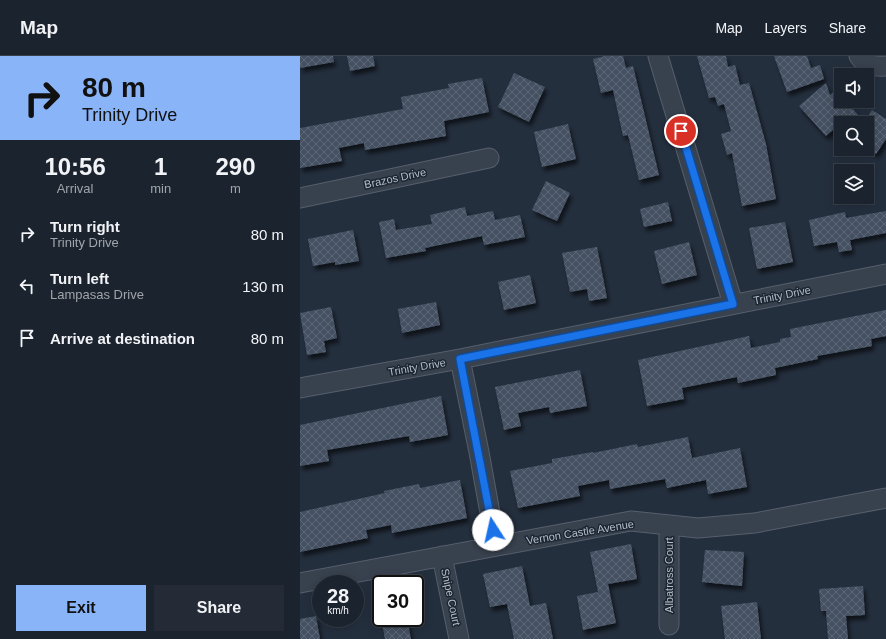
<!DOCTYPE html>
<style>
:root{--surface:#1b232e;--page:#242b36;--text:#f1f3f6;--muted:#a0a4aa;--line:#39404a;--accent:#8ab4f8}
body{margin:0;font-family:Helvetica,sans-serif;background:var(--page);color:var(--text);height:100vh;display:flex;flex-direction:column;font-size:15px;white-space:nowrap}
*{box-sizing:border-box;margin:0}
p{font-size:13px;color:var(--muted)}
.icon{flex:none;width:22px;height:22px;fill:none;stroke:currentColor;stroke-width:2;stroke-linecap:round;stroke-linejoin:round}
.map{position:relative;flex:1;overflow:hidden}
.details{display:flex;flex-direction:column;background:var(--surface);width:300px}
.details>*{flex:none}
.banner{background:#8ab4f8;color:#111;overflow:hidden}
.buttons{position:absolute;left:534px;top:12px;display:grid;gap:8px}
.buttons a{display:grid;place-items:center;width:40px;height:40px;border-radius:0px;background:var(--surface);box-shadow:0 2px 10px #0003,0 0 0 1px var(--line);font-size:20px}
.speed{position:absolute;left:12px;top:519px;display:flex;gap:8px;font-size:20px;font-weight:700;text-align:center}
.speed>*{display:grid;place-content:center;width:52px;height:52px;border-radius:50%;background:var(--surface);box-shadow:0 2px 10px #0003,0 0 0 1px var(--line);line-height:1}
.speed small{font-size:10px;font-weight:400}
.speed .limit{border:2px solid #111;border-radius:6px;background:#fff;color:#111}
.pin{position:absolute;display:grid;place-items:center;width:34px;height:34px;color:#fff;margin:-17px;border:2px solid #fff;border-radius:50%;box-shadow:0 1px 4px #0007}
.me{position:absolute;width:44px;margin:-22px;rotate:350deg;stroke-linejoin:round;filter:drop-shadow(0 0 3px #0008)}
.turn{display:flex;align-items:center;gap:14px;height:84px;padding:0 16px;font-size:18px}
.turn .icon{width:52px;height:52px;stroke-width:2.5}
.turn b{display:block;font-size:28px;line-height:34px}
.eta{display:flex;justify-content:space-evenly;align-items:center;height:68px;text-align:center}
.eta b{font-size:24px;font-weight:800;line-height:28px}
.button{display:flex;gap:8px;margin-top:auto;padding:8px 16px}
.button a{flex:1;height:46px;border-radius:0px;background:var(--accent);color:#111;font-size:16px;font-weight:800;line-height:46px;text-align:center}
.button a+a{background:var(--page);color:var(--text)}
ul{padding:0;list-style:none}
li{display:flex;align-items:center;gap:12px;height:52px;padding:0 16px}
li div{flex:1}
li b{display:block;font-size:15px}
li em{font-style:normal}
header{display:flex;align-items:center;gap:24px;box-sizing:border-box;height:56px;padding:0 20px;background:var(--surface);border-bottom:1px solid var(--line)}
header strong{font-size:19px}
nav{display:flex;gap:22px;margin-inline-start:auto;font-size:14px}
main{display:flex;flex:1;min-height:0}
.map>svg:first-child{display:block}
.building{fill:url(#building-cross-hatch);filter:url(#shadow)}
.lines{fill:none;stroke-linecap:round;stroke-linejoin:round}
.minor-casing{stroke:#565f6c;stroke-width:21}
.minor{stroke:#38414e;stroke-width:19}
.route-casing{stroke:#114b97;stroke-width:10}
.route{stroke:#1a73e8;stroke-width:7}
.labels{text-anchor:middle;stroke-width:3;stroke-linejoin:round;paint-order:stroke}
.street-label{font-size:11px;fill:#b4bcc9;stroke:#1d2633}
</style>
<header>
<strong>Map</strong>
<nav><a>Map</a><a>Layers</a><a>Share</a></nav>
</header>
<main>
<section class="details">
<div class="banner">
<div class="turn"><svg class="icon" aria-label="right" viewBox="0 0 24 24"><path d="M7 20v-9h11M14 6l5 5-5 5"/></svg><div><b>80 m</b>Trinity Drive</div></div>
</div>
<div class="eta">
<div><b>10:56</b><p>Arrival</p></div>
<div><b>1</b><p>min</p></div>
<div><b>290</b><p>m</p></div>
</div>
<ul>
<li><svg class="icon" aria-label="right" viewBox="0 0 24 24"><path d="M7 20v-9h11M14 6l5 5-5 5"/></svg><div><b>Turn right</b><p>Trinity Drive</p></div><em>80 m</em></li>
<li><svg class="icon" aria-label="left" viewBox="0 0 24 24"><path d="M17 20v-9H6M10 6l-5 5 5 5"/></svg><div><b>Turn left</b><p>Lampasas Drive</p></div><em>130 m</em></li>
<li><svg class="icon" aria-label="arrive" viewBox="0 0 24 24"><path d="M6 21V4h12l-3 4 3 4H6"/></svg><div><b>Arrive at destination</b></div><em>80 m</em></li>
</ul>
<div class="button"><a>Exit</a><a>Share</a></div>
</section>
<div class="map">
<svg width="586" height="583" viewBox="0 0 586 583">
<defs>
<pattern id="building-cross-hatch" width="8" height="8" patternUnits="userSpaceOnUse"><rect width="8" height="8" fill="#455162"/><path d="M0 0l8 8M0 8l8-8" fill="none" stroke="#5d6877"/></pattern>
<filter id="shadow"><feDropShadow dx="2.5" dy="4.5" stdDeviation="2" flood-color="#0009"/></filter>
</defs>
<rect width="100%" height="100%" fill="#242f3e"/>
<path class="building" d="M 0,0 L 33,0 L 34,6 L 0,12 Z
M 47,0 L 73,0 L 75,10 L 50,15 Z
M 305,0 L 323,0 L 326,12 L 333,10 L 359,119 L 339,124 L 328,79 L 323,80 L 313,34 L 301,37 L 293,3 Z
M 397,0 L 426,0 L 428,11 L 435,9 L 440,29 L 449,27 L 466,88 L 476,143 L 442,150 L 432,97 L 427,99 L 421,78 L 431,75 L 424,48 L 418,50 L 415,41 L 409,42 Z
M 474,0 L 507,0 L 511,12 L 520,9 L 524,23 L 487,36 Z
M 214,17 L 245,31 L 229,66 L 198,51 Z
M 182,22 L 189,56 L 144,65 L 146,80 L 65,94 L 64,87 L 39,92 L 42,105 L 0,112 L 0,72 L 103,53 L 101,41 L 149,32 L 148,28 Z
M 526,27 L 530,39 L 536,34 L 541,39 L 541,45 L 546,45 L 565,67 L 541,67 L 526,80 L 499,50 Z
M 572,54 L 586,63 L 586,83 L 576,98 L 567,92 L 567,62 Z
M 268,68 L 276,103 L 242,111 L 234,76 Z
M 246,125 L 270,137 L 257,165 L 232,154 Z
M 368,146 L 372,165 L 344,171 L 340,153 Z
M 165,151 L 167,160 L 193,155 L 195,164 L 220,159 L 225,181 L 184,189 L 182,180 L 125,192 L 126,195 L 86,202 L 79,166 L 94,163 L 96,174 L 132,168 L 130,159 Z
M 586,155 L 586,177 L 550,184 L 552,194 L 539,196 L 537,186 L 514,190 L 509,164 L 545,156 L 546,162 Z
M 485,166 L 493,206 L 457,213 L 449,172 Z
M 53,174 L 59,205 L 35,209 L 35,206 L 13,210 L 8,183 Z
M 389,186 L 397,219 L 362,228 L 354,195 Z
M 297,191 L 307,242 L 289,245 L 287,233 L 270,236 L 262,197 Z
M 230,219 L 236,247 L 204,254 L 198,226 Z
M 136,246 L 140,269 L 102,277 L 98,253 Z
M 31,251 L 37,282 L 24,285 L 26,296 L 7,299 L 0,257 Z
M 586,254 L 586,280 L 571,283 L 572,290 L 517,300 L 518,303 L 475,312 L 476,319 L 438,327 L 437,321 L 382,332 L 384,343 L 347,350 L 338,304 L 449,280 L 451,292 L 480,286 L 480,283 L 491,281 L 490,273 Z
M 280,314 L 287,350 L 250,357 L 249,351 L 218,357 L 221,370 L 204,374 L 195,331 Z
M 141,340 L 148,379 L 110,386 L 109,380 L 27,394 L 29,405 L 0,410 L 0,369 Z
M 388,381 L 392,402 L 440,392 L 447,431 L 408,438 L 406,424 L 367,432 L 365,423 L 310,433 L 309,424 L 278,430 L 280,440 L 218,452 L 210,415 L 252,407 L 252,403 L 293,396 L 293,397 L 337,388 L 338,391 Z
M 160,424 L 167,462 L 92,477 L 91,469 L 66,474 L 68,482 L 0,496 L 0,456 L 85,437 L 84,435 L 119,428 L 120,432 Z
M 331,488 L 337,523 L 308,528 L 316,567 L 283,574 L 277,540 L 298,536 L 290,496 Z
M 405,494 L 444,496 L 442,530 L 402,526 Z
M 222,510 L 230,550 L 246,547 L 253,583 L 214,583 L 207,548 L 190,551 L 183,518 Z
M 563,530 L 565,559 L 546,560 L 548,583 L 528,583 L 526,555 L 521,555 L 519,533 Z
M 457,546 L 461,583 L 425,583 L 421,550 Z
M 16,560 L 20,583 L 0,583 L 0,563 Z
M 81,562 L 107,562 L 111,583 L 85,583 Z"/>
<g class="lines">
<defs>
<path id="minor" d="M 358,0 L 433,248
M 559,0 C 565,9 576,11 586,10
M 0,142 L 189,102
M 160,303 L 179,396 L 196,490
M 0,332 L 160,303 L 586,218
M 369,469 L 369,569
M 142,500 L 159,583
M 0,527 L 331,465 L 398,472 L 455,467 L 586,442"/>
</defs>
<use href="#minor" class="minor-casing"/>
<use href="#minor" class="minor"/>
</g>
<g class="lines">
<defs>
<path id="route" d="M 193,474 L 160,303 L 433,248 L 381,75"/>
</defs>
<use href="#route" class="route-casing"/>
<use href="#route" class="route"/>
</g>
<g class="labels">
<g class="street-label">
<text transform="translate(95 122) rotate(-12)" y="4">Brazos Drive</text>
<text transform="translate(482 239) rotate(-11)" y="4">Trinity Drive</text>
<text transform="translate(117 311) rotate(-10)" y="4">Trinity Drive</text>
<text transform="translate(280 476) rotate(-9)" y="4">Vernon Castle Avenue</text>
<text transform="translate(369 519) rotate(-90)" y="4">Albatross Court</text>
<text transform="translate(151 541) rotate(78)" y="4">Snipe Court</text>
</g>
</g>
</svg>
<div class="buttons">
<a><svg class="icon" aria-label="sound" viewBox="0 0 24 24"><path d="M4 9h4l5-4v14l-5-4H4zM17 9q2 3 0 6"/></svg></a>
<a><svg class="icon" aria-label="search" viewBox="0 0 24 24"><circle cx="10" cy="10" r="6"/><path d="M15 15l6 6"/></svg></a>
<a><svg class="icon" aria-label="layers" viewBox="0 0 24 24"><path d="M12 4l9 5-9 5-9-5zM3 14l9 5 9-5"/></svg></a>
</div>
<div class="speed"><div>28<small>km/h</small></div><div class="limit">30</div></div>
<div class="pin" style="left:381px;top:75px;background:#d93025"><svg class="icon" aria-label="arrive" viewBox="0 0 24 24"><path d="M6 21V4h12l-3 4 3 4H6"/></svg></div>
<svg class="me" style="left:193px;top:474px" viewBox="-20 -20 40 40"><circle r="19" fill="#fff"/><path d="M0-13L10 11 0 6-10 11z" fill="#1a73e8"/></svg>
</div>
</main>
